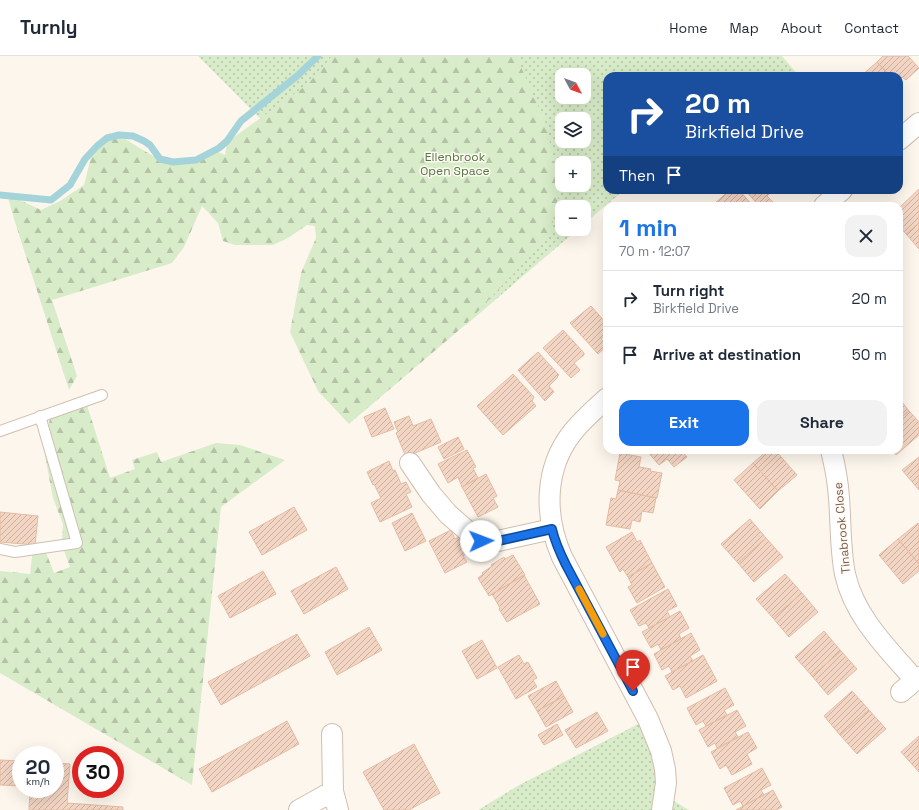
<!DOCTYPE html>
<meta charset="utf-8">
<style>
:root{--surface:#fff;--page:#f2f2f3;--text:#1f2937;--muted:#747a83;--line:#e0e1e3;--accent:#1a73e8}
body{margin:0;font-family:"Space Grotesk",sans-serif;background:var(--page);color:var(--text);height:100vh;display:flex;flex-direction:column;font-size:15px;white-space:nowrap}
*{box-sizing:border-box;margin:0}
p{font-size:13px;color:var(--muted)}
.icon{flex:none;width:22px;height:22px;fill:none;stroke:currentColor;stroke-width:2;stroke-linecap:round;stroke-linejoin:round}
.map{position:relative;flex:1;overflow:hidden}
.details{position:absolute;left:603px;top:146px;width:300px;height:252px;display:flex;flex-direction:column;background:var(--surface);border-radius:12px;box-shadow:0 4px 16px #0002}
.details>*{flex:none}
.hud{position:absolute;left:603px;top:16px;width:300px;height:122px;border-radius:12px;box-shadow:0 4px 16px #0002;background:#1a4fa0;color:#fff;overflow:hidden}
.needle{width:26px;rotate:131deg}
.fabs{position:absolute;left:555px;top:12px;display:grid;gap:8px}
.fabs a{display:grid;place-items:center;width:36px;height:36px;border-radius:8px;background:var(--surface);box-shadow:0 4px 16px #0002;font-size:20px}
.speed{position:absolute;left:12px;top:690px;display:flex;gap:8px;font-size:20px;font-weight:700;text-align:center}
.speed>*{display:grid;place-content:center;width:52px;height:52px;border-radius:50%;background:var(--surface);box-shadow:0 4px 16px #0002;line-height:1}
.speed small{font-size:10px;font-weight:400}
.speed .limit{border:6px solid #d22;background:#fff;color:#111}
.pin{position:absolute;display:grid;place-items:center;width:34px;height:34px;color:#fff;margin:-41px -17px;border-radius:50% 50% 50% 0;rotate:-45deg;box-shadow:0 0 4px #0007}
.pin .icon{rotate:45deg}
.me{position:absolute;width:44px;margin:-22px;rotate:88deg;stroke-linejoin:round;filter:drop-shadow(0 0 3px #0008)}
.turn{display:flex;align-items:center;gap:14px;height:84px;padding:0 16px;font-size:18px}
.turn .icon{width:52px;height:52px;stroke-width:2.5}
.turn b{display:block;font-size:28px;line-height:34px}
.then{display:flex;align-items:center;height:38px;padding:0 16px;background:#0003;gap:8px;font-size:15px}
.round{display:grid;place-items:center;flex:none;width:42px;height:42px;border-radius:12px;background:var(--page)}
.head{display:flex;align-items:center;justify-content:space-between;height:68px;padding:0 16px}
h1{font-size:24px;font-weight:700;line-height:30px;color:var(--accent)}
.button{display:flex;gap:8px;margin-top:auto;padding:8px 16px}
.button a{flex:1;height:46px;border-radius:12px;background:var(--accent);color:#fff;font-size:16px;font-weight:700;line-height:46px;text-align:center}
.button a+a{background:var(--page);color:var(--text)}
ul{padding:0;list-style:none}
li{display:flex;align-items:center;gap:12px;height:56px;padding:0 16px;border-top:1px solid var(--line)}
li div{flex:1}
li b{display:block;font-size:15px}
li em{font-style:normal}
header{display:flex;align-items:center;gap:24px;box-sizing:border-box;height:56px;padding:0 20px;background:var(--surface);border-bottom:1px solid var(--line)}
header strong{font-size:19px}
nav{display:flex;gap:22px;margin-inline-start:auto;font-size:14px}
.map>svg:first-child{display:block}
.green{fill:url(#green-dots);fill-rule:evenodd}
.forest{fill:url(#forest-firs)}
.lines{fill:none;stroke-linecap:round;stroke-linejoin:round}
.stream{stroke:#a5d3da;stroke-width:7}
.building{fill:url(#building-hatch);stroke:#e6bba3}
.service-casing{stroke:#d1beb0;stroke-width:12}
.minor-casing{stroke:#d1beb0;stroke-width:22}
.service{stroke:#fff;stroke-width:10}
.minor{stroke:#fff;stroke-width:20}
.route-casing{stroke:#114b97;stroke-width:10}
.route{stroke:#1a73e8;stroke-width:7}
.slow{stroke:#f59e0b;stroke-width:7}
.labels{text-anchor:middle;stroke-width:3;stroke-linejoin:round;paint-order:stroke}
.park-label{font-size:12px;fill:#537a41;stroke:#fffaf3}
.street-label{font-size:12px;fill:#7a5c4d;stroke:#fffaf3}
</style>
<header>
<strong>Turnly</strong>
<nav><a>Home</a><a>Map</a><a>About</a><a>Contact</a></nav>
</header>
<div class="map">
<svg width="919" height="754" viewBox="0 0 919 754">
<defs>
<pattern id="green-dots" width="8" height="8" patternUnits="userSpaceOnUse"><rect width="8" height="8" fill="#d8ecc9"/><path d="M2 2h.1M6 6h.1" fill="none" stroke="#b4c2a5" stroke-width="1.8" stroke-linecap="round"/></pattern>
<pattern id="forest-firs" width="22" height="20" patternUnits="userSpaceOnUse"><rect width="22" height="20" fill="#d8ecc9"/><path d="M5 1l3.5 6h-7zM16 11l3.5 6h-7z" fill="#b4c2a5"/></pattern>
<pattern id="building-hatch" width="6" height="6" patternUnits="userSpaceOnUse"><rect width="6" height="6" fill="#f3d5c3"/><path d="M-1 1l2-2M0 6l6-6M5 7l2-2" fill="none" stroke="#cab0a1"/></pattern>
</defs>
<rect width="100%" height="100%" fill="#fdf6ec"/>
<path class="green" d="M 198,0 L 782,0 L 799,20 L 607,20 L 607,134 L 624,134 L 584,168 L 584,151 L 562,151 L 562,173 L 578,173 L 466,269 ZM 562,19 L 584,19 L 584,41 L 562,41 ZM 562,63 L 584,63 L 584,85 L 562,85 ZM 562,107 L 584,107 L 584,129 L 562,129 Z
M 648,663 L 664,739 L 689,754 L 478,754 L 521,728 Z"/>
<path class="forest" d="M 332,0 L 518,0 L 521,11 L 547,70 L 559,137 L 550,179 L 465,269 L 349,368 L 318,335 L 290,276 L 301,217 L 316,182 L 315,170 L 307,169 L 288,182 L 273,189 L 235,189 L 223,185 L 218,167 L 202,150 L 184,191 L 172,207 L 52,244 L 77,320 L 69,334 L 14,163 L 7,138 L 41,154 L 60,145 L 84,129 L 93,93 L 99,87 L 113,82 L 125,83 L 153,100 L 166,104 L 181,106 L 216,95 L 225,99 L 227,86 L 308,28 Z
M 86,346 L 110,422 L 135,413 L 132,404 L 157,396 L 161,406 L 216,387 L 240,389 L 285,404 L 221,451 L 192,729 L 0,617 L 0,515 L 30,518 L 33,492 L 45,494 L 54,517 L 70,511 L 62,489 L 63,468 L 53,442 L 43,389 L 52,355 Z"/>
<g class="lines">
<path class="stream" d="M 0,139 L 51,144 L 70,129 L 85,103 L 97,90 L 107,82 L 119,79 L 133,80 L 144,85 L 150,89 L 160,103 L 173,106 L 196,104 L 219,92 L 227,85 L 241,65 L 297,20 L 318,0"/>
</g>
<path class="building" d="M 883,0 L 908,0 L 919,12 L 906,24 L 902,21 L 899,24 L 899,20 L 890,20 L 877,6 Z
M 877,6 L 890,20 L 861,20 Z
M 919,133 L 919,167 L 906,178 L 899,170 L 899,152 Z
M 730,134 L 739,134 L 753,150 L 718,150 L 715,147 Z
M 745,134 L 774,134 L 767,140 L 773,146 L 769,150 L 759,150 Z
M 919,167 L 919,193 L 906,178 Z
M 591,250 L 607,268 L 607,278 L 601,283 L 607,290 L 598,298 L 570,267 Z
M 563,274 L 584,297 L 584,299 L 574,307 L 580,314 L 571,322 L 543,292 Z
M 538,296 L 559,319 L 557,320 L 558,321 L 549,330 L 554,336 L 545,345 L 518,314 Z
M 513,318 L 534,341 L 532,345 L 536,350 L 503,379 L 477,350 Z
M 899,342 L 909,355 L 899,363 Z
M 385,352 L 394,373 L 372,381 L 364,361 Z
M 909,355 L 919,366 L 919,379 L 896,399 L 892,394 L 899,394 L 899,363 Z
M 409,360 L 413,370 L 431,363 L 441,386 L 406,401 L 396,377 L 398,376 L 394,366 Z
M 458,381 L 464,393 L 444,403 L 438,391 Z
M 467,394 L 476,411 L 473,412 L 478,422 L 462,431 L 458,421 L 448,427 L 438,408 Z
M 646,394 L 681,394 L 687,401 L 674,411 L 667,403 L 659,409 Z
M 768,394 L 775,394 L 797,419 L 778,435 L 753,407 Z
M 620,397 L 641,401 L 639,411 L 651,413 L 650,415 L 662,417 L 657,442 L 618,434 L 620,425 L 615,424 Z
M 919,401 L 919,434 L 902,414 Z
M 389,405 L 393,415 L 395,414 L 401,428 L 406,426 L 411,436 L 406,438 L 412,451 L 380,466 L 371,447 L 381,442 L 374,428 L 373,429 L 367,416 Z
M 753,407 L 778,435 L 760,453 L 734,424 Z
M 486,418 L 497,440 L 493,442 L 498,451 L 478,461 L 462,431 Z
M 618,434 L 656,442 L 653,457 L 642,455 L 640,466 L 632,464 L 630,473 L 606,469 L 611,442 L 616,443 Z
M 294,451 L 307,474 L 262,499 L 249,476 Z
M 0,456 L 38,460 L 35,489 L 0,486 Z
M 412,457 L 426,485 L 405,495 L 392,467 Z
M 750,463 L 766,482 L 738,507 L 721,488 Z
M 918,467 L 919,468 L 919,508 L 898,483 Z
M 451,474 L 455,483 L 459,481 L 467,497 L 463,500 L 467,506 L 445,517 L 429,485 Z
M 632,476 L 637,486 L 640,484 L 652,507 L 628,521 L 623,513 L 620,516 L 606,491 Z
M 766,482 L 783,501 L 754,526 L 738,507 Z
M 898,483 L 919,508 L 919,515 L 903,528 L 879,499 Z
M 513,499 L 525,519 L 489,540 L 478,522 L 483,518 L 482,517 L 492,510 L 491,509 L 504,501 L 505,503 Z
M 652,507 L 665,531 L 637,547 L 628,531 L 632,529 L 628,521 Z
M 336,511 L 348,533 L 304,558 L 291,535 Z
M 263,515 L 276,538 L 230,562 L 218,540 Z
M 785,518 L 802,537 L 773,562 L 756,543 Z
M 524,519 L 540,548 L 507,566 L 499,553 L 500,552 L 492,538 Z
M 668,533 L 677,550 L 667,555 L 670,561 L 649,572 L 646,567 L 639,570 L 630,554 Z
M 802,537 L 818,556 L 789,581 L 773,562 Z
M 680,555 L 689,572 L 679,578 L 681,583 L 661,594 L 658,588 L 651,592 L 642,576 Z
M 369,571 L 382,594 L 337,619 L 325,596 Z
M 824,575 L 841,595 L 812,620 L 795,601 Z
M 691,577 L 700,594 L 690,600 L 693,605 L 672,616 L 669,610 L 662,614 L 654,598 Z
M 297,578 L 310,600 L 221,649 L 208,626 Z
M 482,584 L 497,612 L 477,623 L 462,595 Z
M 841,595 L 857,613 L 828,639 L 812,620 Z
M 519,599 L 524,608 L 528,606 L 537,622 L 533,624 L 537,631 L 516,643 L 498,611 Z
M 703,599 L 717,625 L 686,642 L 680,630 L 673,634 L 665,620 Z
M 556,625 L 564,640 L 537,655 L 528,640 Z
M 725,632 L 734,649 L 724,654 L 727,659 L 706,670 L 703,665 L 696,669 L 687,652 Z
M 852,635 L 869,654 L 840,679 L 824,660 Z
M 564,640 L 573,656 L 546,671 L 537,655 Z
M 737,654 L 746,670 L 735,676 L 738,681 L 717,692 L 715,687 L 708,691 L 699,674 Z
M 869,654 L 886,673 L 857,698 L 840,679 Z
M 597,656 L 608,675 L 576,692 L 565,674 Z
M 287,665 L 299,688 L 212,736 L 199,713 Z
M 557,668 L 563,679 L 544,689 L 538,679 Z
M 748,676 L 757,692 L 747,698 L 752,708 L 732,719 L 726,709 L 720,713 L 711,696 Z
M 919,680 L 919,716 L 901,696 Z
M 414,688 L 440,737 L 409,754 L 384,754 L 363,716 Z
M 0,704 L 21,705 L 21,730 L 0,729 Z
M 55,707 L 70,708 L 67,747 L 123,751 L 123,754 L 29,754 L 30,733 L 55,733 Z
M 762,712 L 771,729 L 761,734 L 764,739 L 743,750 L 740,745 L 733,749 L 724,732 Z
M 773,734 L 782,751 L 776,754 L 736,754 Z"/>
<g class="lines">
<defs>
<path id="service" d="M 0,375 L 102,339
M 0,493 L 15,496 L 77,487 L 40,360"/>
<path id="minor" d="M 899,84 L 919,67
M 824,150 L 842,134
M 607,342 C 595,353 582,364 572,377 C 544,413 544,460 562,501 L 648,663 L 661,695 L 665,713 L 666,727 L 662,754
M 831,394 C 835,410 838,426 839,442 C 841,467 840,493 845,518 C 854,560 888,593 915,624
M 410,407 L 431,438 L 448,458 L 472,479 L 481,485 L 486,486 L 498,485 L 552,473
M 901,636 L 919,621
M 332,678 L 333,735 L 338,754
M 299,754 L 333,735"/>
</defs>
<use href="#service" class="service-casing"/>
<use href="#minor" class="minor-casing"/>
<use href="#service" class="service"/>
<use href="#minor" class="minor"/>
</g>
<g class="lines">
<defs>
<path id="route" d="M 481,485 L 486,486 L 498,485 L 552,473 C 555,486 560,497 566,509 L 633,635"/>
</defs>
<use href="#route" class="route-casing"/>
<use href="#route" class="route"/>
<path class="slow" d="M 579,533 L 603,578"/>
</g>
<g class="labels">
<g class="park-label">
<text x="455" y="105">Ellenbrook<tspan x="455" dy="14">Open Space</tspan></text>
</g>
<g class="street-label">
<text transform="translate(842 472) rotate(-95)" y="4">Tinabrook Close</text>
</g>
</g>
</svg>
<div class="fabs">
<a><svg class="needle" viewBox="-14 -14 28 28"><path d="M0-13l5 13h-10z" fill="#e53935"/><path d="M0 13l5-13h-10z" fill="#747a83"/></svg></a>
<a><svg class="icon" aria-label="layers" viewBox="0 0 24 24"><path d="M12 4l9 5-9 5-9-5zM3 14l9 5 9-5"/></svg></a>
<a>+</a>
<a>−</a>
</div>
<div class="speed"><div>20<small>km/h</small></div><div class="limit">30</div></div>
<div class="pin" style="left:633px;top:635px;background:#d93025"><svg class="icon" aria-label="arrive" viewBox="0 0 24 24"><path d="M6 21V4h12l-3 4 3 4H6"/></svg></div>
<svg class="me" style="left:481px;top:485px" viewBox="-20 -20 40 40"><circle r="19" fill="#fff"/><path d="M0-13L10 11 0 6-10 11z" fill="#1a73e8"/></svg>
<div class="hud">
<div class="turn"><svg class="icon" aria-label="right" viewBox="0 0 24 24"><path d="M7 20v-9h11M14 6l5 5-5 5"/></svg><div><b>20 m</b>Birkfield Drive</div></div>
<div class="then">Then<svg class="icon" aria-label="arrive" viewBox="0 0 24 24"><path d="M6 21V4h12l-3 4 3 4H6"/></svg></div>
</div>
<section class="details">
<div class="head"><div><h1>1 min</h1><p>70 m · 12:07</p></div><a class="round"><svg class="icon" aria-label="close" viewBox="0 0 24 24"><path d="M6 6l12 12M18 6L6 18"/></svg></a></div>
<ul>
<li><svg class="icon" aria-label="right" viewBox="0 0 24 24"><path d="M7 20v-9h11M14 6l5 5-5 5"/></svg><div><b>Turn right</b><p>Birkfield Drive</p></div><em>20 m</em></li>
<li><svg class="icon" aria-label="arrive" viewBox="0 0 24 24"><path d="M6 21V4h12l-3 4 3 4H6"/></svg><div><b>Arrive at destination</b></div><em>50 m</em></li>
</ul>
<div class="button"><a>Exit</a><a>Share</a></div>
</section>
</div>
